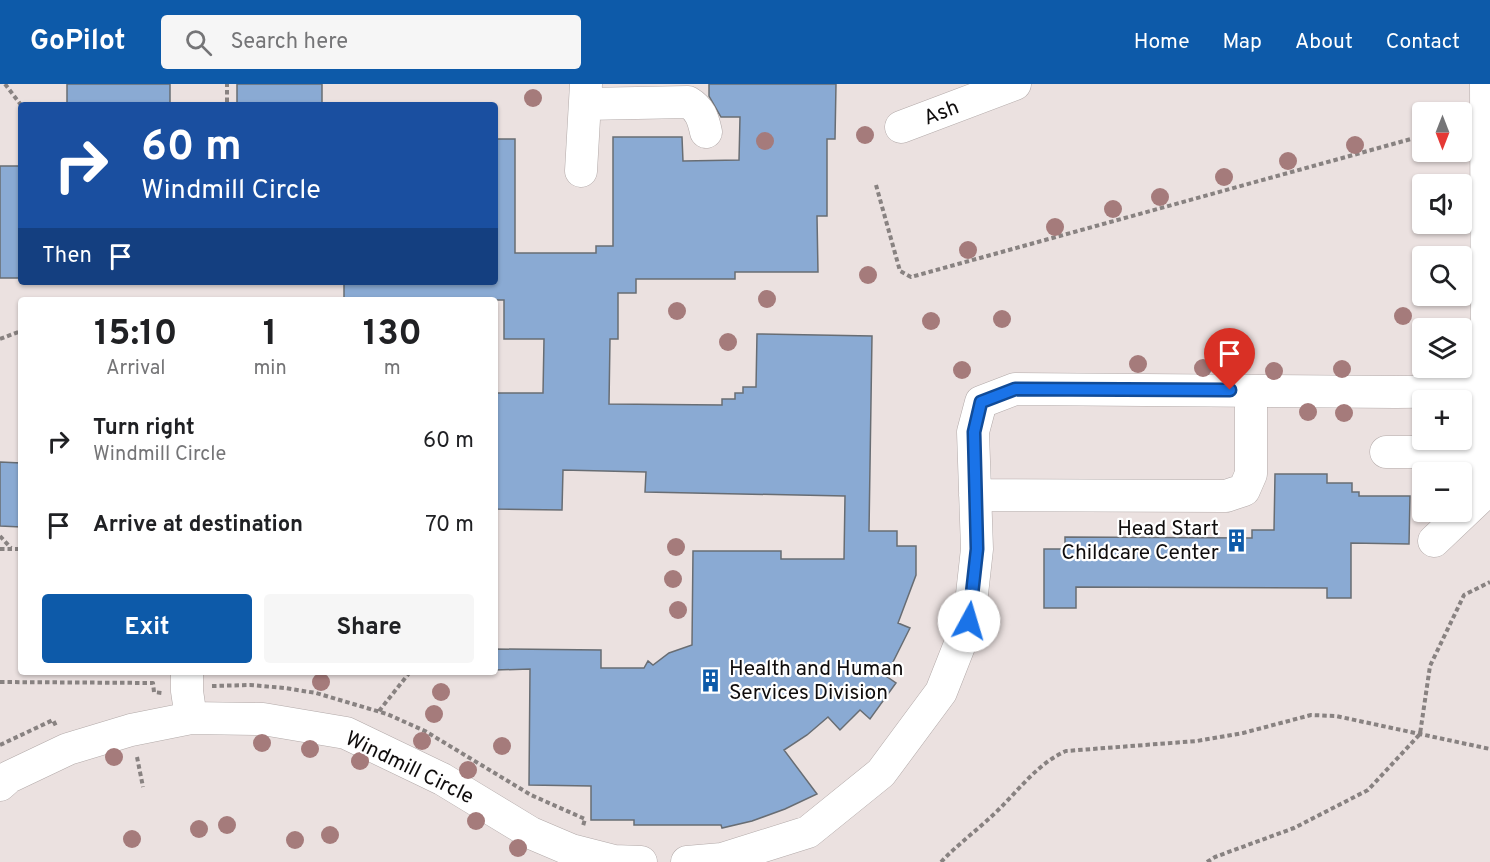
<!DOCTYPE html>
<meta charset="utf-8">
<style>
:root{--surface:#fff;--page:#f6f6f6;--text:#202124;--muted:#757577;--accent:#0d5aa9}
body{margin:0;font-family:Overpass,sans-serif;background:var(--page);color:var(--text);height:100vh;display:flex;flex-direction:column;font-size:22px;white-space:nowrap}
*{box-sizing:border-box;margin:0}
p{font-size:20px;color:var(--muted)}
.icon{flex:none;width:33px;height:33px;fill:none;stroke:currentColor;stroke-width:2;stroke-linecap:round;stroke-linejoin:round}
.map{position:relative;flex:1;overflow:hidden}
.panel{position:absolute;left:18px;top:213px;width:480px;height:378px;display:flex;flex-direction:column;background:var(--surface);border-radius:6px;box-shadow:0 2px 4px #0004}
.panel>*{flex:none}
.banner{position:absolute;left:18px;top:18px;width:480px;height:183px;border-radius:6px;box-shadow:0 2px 4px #0004;background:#1a4fa0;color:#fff;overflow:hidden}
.needle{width:39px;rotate:180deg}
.fabs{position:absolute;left:1412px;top:18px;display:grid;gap:12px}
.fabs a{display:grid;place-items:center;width:60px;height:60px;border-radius:6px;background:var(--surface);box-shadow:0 2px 4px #0004;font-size:30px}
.pin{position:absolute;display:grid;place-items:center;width:51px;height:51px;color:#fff;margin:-62px -26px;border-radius:50% 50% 50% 0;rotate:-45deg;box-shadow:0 0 6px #0007}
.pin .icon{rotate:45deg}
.me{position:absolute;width:66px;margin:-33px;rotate:6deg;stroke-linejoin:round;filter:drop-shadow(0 0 4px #0008)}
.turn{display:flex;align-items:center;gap:21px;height:126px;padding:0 24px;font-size:27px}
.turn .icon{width:78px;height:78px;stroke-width:2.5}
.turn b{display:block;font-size:42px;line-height:51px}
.then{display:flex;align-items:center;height:57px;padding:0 24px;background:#0003;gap:12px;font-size:22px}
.eta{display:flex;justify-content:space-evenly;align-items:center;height:102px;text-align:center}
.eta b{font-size:36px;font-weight:700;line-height:42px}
.button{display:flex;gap:12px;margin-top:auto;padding:12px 24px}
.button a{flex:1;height:69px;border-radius:6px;background:var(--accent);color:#fff;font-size:24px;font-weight:700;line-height:69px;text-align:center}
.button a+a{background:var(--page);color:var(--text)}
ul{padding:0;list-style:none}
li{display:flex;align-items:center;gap:18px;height:84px;padding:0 24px}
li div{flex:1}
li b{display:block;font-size:22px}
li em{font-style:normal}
header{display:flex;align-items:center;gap:36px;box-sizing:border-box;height:84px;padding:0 30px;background:var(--accent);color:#fff}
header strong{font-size:28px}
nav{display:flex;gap:33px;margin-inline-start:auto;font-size:21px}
.search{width:420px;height:54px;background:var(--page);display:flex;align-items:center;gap:15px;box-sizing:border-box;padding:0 21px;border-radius:6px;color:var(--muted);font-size:22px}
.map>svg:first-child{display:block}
.building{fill:#8aaad3;stroke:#686d73;stroke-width:1.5}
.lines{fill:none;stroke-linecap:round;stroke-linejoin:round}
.minor-casing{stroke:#b2a9a8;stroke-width:33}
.path{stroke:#888281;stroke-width:4;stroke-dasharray:4.5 3;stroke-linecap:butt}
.minor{stroke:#fff;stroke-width:32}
.tree{fill:#a57b7b}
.route-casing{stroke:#114b97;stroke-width:15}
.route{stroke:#1a73e8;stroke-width:10}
.labels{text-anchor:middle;stroke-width:4.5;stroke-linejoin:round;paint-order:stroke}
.street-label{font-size:21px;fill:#0f0c0c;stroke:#fff}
.poi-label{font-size:21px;fill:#0f0c0c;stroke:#fff;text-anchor:end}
</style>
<header>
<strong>GoPilot</strong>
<div class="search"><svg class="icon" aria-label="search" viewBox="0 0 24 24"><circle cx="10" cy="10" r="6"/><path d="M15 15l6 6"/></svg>Search here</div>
<nav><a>Home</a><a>Map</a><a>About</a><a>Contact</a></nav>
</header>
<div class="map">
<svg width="1490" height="778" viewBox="0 0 1490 778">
<rect width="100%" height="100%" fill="#ebe1e0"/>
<path class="building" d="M 67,0 L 170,0 L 170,21 L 67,21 Z
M 237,0 L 322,0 L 322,20 L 237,21 Z
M 709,0 L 836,0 L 835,55 L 827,55 L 827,132 L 817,132 L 818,188 L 735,188 L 735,195 L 636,195 L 636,209 L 618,209 L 618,255 L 610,255 L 609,320 L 722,321 L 722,315 L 735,315 L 735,309 L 743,309 L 743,303 L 756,303 L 757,250 L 872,252 L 869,447 L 897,447 L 897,462 L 916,462 L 916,491 L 898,539 L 910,544 L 886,592 L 896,599 L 870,635 L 860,626 L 840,646 L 828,633 L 807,651 L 784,666 L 817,710 L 785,725 L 752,737 L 722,744 L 721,741 L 634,741 L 634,736 L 591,736 L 591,702 L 529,701 L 530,585 L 495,586 L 495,565 L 601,566 L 601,584 L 644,584 L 648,577 L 653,581 L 669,569 L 692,561 L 693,467 L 781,467 L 781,475 L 844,475 L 845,412 L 645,408 L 646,388 L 563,386 L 562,426 L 495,425 L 495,309 L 543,309 L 544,255 L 504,255 L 504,216 L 344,216 L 344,198 L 495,198 L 495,55 L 515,55 L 515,169 L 596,169 L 596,162 L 613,162 L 613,53 L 682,53 L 683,77 L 739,76 L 740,33 L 721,33 L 709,12 Z
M 0,82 L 21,82 L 21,194 L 0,194 Z
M 0,378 L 21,379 L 21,443 L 0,442 Z
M 1275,390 L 1327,390 L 1327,399 L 1352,399 L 1352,408 L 1359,408 L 1359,412 L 1410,412 L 1409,460 L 1351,459 L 1351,514 L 1327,514 L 1327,504 L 1076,503 L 1076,524 L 1044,524 L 1044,465 L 1065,465 L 1065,453 L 1252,454 L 1252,446 L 1274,446 Z"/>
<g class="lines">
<defs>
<path id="minor" d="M 585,20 L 688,18 C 700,25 703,34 706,48
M 901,43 L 1015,0
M 581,87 L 586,0
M 1386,368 L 1488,368
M 975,411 L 1226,412 L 1244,406 L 1251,390 L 1251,307
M 1434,457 L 1488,406 L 1487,307
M 187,588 L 187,607 L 191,634
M 0,701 L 9,693 L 68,665 L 131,646 L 191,634 L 263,635 L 346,649 L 442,695 L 531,749 L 571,766 L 614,777 L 641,778
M 687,778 L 722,775 L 808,748 L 881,689 L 941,608 L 969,537 L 977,465 L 973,348 L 981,318 L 1015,305 L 1396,308 L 1487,307 L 1486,0"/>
</defs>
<use href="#minor" class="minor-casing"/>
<path class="path" d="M 5,0 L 21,21
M 227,18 L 227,0
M 876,101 L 900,187 L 911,193 L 1422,52
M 0,255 L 21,247
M 0,452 L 11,464
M 0,465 L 21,465
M 0,598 L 153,599 L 154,608 L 162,609
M 212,602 L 250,601 L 285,604 L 316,609 L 387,630 L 425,647 L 531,711 L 585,735 L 583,742
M 379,627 L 410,588
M 0,661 L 53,636 L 56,642
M 137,673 L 143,703
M 941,778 C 957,761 976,747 993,731 C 1017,709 1036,680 1066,667 L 1197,657 L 1243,649 L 1311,631 L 1336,632 L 1490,665
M 1207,778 L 1215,773 L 1294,744 L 1368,706 L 1420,650 L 1430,582 L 1464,511 L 1490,498"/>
<use href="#minor" class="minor"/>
</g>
<g class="tree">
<circle cx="533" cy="14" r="9"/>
<circle cx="865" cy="51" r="9"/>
<circle cx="765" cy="57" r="9"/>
<circle cx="1355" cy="61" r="9"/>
<circle cx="1288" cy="77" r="9"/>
<circle cx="1224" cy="93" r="9"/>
<circle cx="1160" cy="113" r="9"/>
<circle cx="1113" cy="125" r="9"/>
<circle cx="1055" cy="143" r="9"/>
<circle cx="968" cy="166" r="9"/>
<circle cx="868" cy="191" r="9"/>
<circle cx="767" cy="215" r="9"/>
<circle cx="677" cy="227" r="9"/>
<circle cx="1403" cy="232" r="9"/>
<circle cx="1002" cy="235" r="9"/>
<circle cx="931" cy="237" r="9"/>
<circle cx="728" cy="258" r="9"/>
<circle cx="1138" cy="280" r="9"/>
<circle cx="1203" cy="284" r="9"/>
<circle cx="1342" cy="285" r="9"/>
<circle cx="962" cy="286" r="9"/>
<circle cx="1274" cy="287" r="9"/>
<circle cx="1308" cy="328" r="9"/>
<circle cx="1344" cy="329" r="9"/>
<circle cx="676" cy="463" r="9"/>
<circle cx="673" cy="495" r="9"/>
<circle cx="678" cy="526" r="9"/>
<circle cx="321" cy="598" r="9"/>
<circle cx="441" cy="608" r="9"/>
<circle cx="434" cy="630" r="9"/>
<circle cx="422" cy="657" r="9"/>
<circle cx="262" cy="659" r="9"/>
<circle cx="502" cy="662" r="9"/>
<circle cx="310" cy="665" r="9"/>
<circle cx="114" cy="673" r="9"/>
<circle cx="360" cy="677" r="9"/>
<circle cx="468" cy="686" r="9"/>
<circle cx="476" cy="737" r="9"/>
<circle cx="227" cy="741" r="9"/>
<circle cx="199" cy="745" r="9"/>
<circle cx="330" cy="751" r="9"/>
<circle cx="132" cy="755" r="9"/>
<circle cx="295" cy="756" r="9"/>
<circle cx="518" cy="764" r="9"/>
</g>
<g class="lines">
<defs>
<path id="route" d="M 969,537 L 977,465 L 974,348 L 981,318 L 1015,305 L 1230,306"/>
</defs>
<use href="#route" class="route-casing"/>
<use href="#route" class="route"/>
</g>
<defs>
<symbol id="building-bare" viewBox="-9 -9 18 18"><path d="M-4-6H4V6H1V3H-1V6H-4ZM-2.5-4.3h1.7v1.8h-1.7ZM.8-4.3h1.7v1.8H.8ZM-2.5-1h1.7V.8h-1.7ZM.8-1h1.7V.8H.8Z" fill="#0d5aa9" stroke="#fff" stroke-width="2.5" paint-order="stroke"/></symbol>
</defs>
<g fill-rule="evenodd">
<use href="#building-bare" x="1220" y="440" width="33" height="33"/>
<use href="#building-bare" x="694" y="580" width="33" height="33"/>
</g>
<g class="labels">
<g class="street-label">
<text transform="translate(941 28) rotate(-21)" y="7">Ash</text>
<text transform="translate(410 683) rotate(26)" y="7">Windmill Circle</text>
</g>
<g class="poi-label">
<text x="1219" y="451">Head Start<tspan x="1219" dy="24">Childcare Center</tspan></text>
<text x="729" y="591" text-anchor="start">Health and Human<tspan x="729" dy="24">Services Division</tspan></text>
</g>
</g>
</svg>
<div class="fabs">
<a><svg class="needle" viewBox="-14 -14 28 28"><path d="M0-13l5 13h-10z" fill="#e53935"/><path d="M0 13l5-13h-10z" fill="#757577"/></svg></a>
<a><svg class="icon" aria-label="sound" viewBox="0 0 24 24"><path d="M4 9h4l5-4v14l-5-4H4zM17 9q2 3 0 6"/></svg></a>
<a><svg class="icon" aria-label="search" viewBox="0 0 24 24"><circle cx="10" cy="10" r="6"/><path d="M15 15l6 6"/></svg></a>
<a><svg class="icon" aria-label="layers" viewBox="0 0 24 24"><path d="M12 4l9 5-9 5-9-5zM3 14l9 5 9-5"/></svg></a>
<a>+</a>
<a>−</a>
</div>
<div class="pin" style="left:1230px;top:306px;background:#d93025"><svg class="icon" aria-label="arrive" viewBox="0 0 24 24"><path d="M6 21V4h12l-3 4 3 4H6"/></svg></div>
<svg class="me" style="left:969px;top:537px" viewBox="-20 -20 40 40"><circle r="19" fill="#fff"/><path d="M0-13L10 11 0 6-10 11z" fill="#1a73e8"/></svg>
<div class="banner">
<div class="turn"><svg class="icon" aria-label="right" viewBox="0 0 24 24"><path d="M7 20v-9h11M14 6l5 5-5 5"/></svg><div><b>60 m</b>Windmill Circle</div></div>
<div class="then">Then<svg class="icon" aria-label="arrive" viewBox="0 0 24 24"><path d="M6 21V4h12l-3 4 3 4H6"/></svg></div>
</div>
<section class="panel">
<div class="eta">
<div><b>15:10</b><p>Arrival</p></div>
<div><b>1</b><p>min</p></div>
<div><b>130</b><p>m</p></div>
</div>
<ul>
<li><svg class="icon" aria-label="right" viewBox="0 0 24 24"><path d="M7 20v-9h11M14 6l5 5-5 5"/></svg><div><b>Turn right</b><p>Windmill Circle</p></div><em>60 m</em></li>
<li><svg class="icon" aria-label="arrive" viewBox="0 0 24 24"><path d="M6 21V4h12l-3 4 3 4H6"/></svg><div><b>Arrive at destination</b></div><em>70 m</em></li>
</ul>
<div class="button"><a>Exit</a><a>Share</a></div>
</section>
</div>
